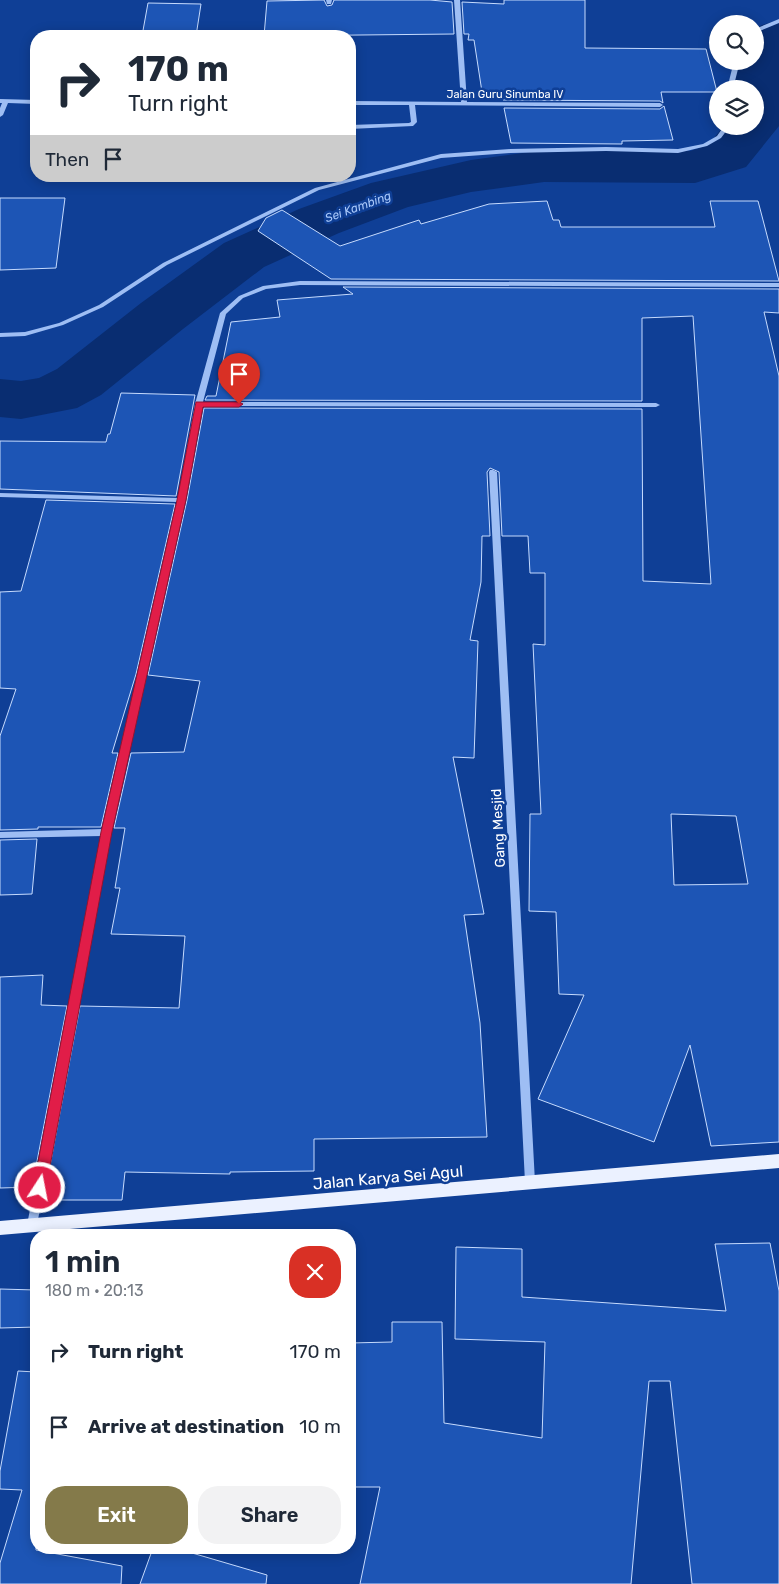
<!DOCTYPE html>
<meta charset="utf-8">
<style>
:root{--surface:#fff;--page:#f2f2f3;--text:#1f2937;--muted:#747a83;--accent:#847a4a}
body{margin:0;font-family:Rubik,sans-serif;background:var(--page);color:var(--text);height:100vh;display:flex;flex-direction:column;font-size:19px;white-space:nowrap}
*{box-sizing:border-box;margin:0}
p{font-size:16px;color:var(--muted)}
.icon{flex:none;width:28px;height:28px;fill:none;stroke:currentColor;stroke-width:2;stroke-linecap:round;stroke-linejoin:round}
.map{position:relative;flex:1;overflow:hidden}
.drawer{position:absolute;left:30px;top:1229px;width:326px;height:325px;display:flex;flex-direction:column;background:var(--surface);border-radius:20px;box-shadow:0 2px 12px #0003}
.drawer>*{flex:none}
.top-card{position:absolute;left:30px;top:30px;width:326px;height:152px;border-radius:20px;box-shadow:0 2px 12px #0003;background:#fff;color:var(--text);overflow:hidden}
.tools{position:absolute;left:709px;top:15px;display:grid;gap:10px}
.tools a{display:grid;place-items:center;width:55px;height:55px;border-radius:50%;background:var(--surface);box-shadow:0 2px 12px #0003;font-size:25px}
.pin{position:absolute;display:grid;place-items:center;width:42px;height:42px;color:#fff;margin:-51px -21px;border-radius:50% 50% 50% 0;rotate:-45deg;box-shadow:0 0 5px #0007}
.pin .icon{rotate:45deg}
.me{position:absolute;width:55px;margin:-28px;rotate:11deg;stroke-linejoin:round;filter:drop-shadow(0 0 4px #0008)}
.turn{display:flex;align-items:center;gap:18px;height:105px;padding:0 15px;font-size:22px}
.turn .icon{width:65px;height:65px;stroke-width:2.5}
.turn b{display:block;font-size:35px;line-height:42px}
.then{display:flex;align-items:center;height:48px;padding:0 15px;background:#0003;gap:10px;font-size:19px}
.round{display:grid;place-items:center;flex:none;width:52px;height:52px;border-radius:20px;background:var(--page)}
.headline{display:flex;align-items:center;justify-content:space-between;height:85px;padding:0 15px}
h1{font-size:30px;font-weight:600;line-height:38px}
.action{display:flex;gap:10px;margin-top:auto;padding:10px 15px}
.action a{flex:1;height:58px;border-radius:20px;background:var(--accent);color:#fff;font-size:20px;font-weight:600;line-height:58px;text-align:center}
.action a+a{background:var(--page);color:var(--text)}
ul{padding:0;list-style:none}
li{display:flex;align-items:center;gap:15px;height:75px;padding:0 15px}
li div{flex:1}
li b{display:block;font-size:19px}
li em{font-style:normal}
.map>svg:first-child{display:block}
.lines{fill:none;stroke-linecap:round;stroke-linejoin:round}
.river{fill:#092d71;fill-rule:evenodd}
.building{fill:#1d55b5;stroke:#c6dbfe;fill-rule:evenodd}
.minor{fill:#9ebef4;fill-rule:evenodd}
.major{fill:#ebf1ff;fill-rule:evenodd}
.route{fill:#e11d48;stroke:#92132f}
.labels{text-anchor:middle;stroke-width:5;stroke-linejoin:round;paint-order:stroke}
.far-street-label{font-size:11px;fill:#fff;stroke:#0f3f96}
.far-water-label{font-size:12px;font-style:italic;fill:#aac9fb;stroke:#0f3f96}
.street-label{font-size:14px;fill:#fff;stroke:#0f3f96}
.near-street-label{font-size:16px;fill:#fff;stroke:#0f3f96}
</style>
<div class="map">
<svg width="779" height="1584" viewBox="0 0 779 1584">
<rect width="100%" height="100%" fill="#0f3f96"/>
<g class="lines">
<path class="river" d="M 779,20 L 779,126 L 746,167 L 695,183 L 544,182 L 471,192 L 408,207 L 339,233 L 264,267 L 183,329 L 101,395 L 77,408 L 21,419 L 0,417 L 0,379 L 21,381 L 39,378 L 57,369 L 141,303 L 224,243 L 299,209 L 371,183 L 471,160 L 544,150 L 690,151 L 708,145 L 724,126 L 755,126 L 755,89 L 736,89 L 732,75 L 731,61 L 755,61 L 755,29 L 762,25 Z"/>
</g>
<path class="building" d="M 324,0 L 327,6 L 332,5 L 334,0 L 430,0 L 452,2 L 454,34 L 264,36 L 267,1 Z
M 504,0 L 585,0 L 585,48 L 706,49 L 717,92 L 661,92 L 663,103 L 660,101 L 503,100 L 501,92 L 482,92 L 474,40 L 468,40 L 469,34 L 464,34 L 462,2 L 504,4 Z
M 148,3 L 201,4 L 196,36 L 142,36 Z
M 664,106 L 673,140 L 622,141 L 622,144 L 511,143 L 504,108 L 660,109 Z
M 0,198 L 65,198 L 56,268 L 0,270 Z
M 547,201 L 553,220 L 559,220 L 561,227 L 715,227 L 710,201 L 758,201 L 779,281 L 331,279 L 258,231 L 266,218 L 282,210 L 340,246 L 419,220 L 421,224 L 489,204 Z
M 343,287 L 779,289 L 779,313 L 764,312 L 779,376 L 779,1142 L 711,1146 L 690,1045 L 654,1142 L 538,1099 L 584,995 L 559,994 L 556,912 L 529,911 L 530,814 L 541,814 L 533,644 L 545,645 L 545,573 L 530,573 L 528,536 L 502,536 L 499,472 L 490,468 L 487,472 L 490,536 L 482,536 L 481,582 L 470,640 L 478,641 L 474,758 L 453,757 L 484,914 L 464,915 L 480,1023 L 487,1137 L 314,1139 L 314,1171 L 230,1172 L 230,1174 L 125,1172 L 122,1200 L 60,1200 L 61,1187 L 46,1187 L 80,1006 L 179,1008 L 185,936 L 111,934 L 120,888 L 115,888 L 125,828 L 114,828 L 131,753 L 184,752 L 200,681 L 148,675 L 187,500 L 204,408 L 642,409 L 643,581 L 711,584 L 693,316 L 642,318 L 642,401 L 205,400 L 207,396 L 216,396 L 231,322 L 280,317 L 277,300 L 353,294 ZM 671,814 L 736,816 L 748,884 L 674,885 Z
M 121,393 L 195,395 L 176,496 L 0,489 L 0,441 L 106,442 L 108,434 L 110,434 Z
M 46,500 L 175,504 L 136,674 L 112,753 L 118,753 L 101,827 L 38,827 L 38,829 L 0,830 L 0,736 L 16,689 L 0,688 L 0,592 L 21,591 Z
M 37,839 L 32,894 L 0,895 L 0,840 Z
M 43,975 L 41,1005 L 67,1006 L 32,1187 L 0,1188 L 0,977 Z
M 770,1243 L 779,1291 L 779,1584 L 692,1584 L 670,1381 L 649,1381 L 631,1584 L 360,1584 L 380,1487 L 350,1487 L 350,1343 L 392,1342 L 392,1322 L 442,1322 L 444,1423 L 542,1438 L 545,1342 L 455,1339 L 456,1247 L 522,1249 L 522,1297 L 726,1311 L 715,1244 Z
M 0,1289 L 36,1290 L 36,1327 L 0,1328 Z
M 18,1371 L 36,1372 L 36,1550 L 122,1566 L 121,1584 L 0,1584 L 0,1563 L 22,1490 L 0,1489 L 0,1471 Z
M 153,1548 L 175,1548 L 267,1575 L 266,1584 L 140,1584 Z"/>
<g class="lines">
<path class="minor" d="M 326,0 L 332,0 L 331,4 L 327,4 Z
M 454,0 L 460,0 L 467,102 L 660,103 L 663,105 L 660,107 L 415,105 L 417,122 L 413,126 L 350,129 L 350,125 L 409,123 L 411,122 L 409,105 L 350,105 L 350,101 L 461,102 Z
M 779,19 L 779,23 L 755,33 L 755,29 Z
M 734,61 L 740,61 L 733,89 L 727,89 Z
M 0,99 L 36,100 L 36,104 L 8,103 L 3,115 L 0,117 L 0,108 L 2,103 L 0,103 Z
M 724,126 L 730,126 L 721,138 L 707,146 L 678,153 L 606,151 L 510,153 L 441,158 L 319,190 L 167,265 L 103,307 L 63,325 L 25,336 L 0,337 L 0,333 L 25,332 L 59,323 L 99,305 L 163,263 L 315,188 L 441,154 L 510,149 L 606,147 L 678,149 L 703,144 L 717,136 Z
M 300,281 L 779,283 L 779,287 L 300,285 L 266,289 L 243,298 L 226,314 L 203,402 L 656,403 L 660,405 L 656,407 L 202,406 L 185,500 L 111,832 L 37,1225 L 36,1228 L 32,1230 L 28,1228 L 27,1225 L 102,836 L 0,838 L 0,832 L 103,829 L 177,502 L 0,497 L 0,493 L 178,498 L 195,404 L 220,313 L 239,296 L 263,286 Z
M 490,470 L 493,470 L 497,472 L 535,1182 L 534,1185 L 530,1187 L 526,1185 L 525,1182 L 489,472 Z"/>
<path class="major" d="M 779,1154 L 779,1168 L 0,1235 L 0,1221 Z"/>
</g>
<path class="route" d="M 196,402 L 239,402 L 243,404 L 239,407 L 203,407 L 186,500 L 112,832 L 46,1188 L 44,1192 L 40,1194 L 35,1192 L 33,1188 L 101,832 L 177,500 Z"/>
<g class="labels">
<g class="far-street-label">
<text x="505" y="98">Jalan Guru Sinumba IV</text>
</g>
<g class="far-water-label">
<text transform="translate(358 207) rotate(-20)" y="4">Sei Kambing</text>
</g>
<g class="street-label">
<text transform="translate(498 828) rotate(-93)" y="5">Gang Mesjid</text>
</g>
<g class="near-street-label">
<text transform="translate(388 1177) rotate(-5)" y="6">Jalan Karya Sei Agul</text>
</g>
</g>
</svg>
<div class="tools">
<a><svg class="icon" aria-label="search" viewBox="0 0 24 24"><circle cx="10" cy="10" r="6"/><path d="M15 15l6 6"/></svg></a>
<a><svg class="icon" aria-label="layers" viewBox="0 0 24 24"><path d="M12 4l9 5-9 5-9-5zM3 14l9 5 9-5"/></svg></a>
</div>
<div class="pin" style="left:239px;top:404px;background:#d93025"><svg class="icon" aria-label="arrive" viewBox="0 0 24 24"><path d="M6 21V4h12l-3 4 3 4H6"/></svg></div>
<svg class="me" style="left:40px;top:1188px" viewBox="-20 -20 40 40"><circle r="17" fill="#e11d48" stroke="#fff" stroke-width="3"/><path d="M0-11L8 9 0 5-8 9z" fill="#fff"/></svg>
<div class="top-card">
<div class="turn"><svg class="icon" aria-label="right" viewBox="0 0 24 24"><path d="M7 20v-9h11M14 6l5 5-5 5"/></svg><div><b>170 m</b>Turn right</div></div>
<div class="then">Then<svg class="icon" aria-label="arrive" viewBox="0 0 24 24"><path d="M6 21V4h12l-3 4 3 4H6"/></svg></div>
</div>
<section class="drawer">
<div class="headline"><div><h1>1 min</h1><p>180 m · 20:13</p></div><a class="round" style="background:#d93025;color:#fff"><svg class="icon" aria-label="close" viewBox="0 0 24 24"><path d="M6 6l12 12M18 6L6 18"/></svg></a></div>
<ul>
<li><svg class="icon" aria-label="right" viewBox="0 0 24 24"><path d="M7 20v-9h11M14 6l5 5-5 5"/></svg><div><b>Turn right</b></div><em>170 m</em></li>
<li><svg class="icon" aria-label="arrive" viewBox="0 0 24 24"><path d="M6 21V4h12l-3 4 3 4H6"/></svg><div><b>Arrive at destination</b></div><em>10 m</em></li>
</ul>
<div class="action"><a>Exit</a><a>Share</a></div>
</section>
</div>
